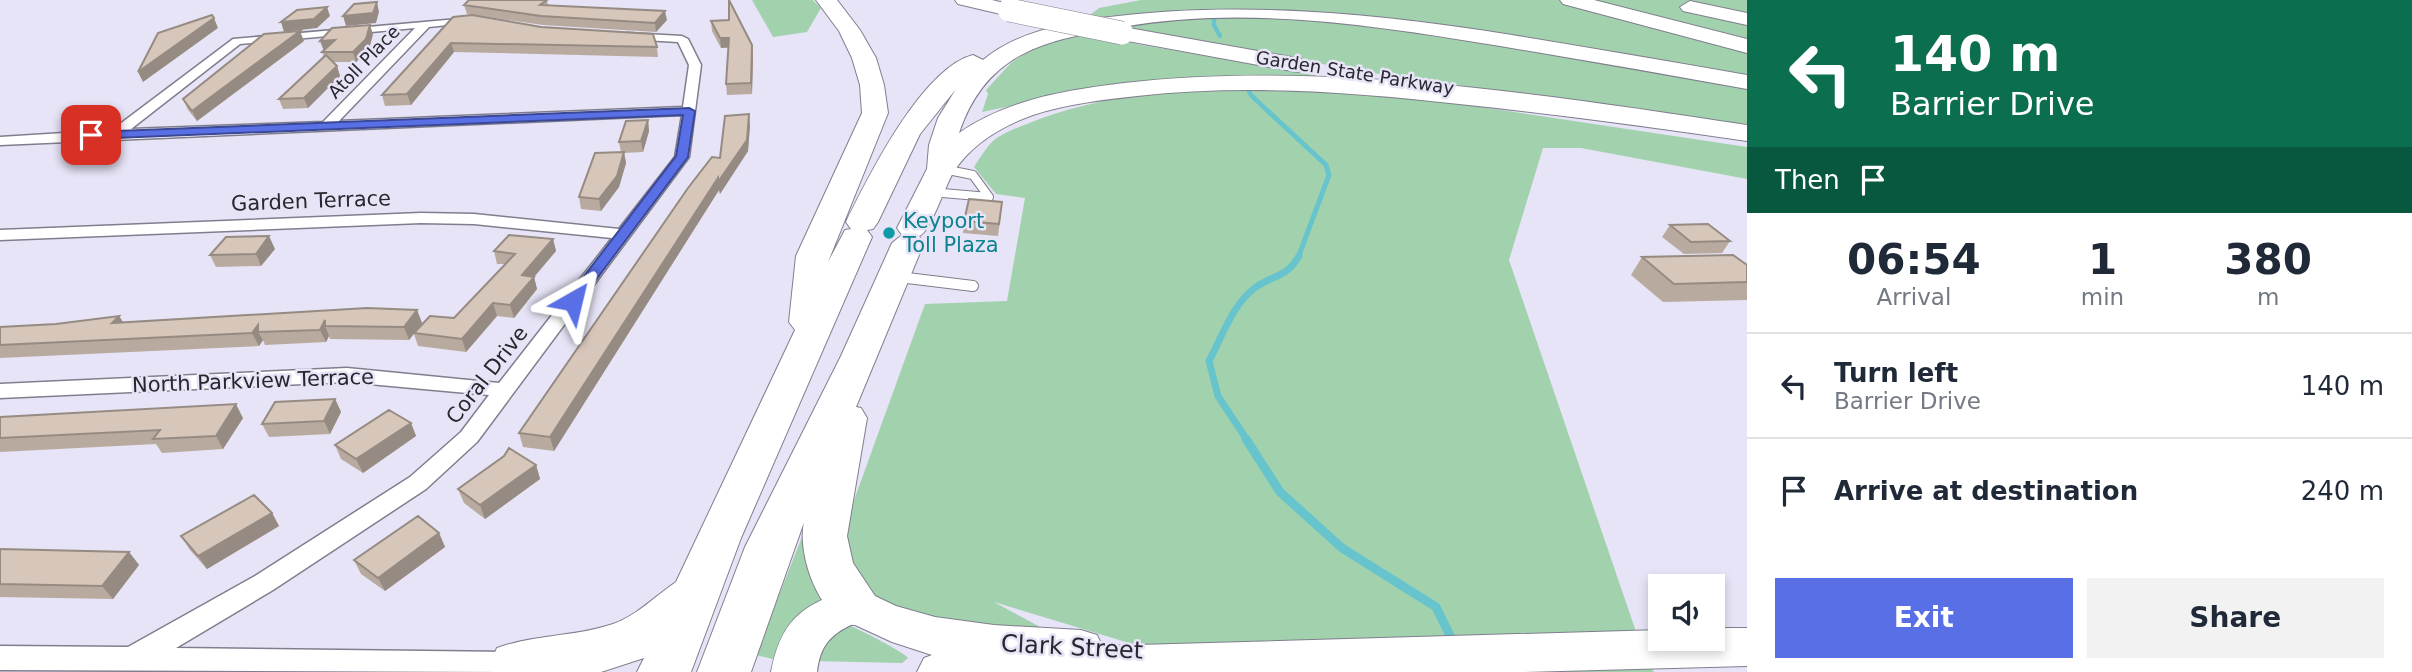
<!DOCTYPE html>
<style>
:root{--surface:#fff;--page:#f2f2f3;--text:#1f2937;--muted:#747a83;--line:#e0e1e3;--accent:#596fe5}
body{margin:0;font-family:"DejaVu Sans",sans-serif;background:var(--page);color:var(--text);height:100vh;display:flex;flex-direction:column;font-size:26px;white-space:nowrap}
*{box-sizing:border-box;margin:0}
p{font-size:23px;color:var(--muted)}
.icon{flex:none;width:38px;height:38px;fill:none;stroke:currentColor;stroke-width:2;stroke-linecap:round;stroke-linejoin:round}
.map{position:relative;flex:1;overflow:hidden}
.details{display:flex;flex-direction:column;background:var(--surface);width:665px}
.details>*{flex:none}
.hud{background:#0b6e4f;color:#fff;overflow:hidden}
.controls{position:absolute;left:1648px;top:574px;display:grid;gap:14px}
.controls a{display:grid;place-items:center;width:77px;height:77px;border-radius:0px;background:var(--surface);box-shadow:0 4px 10px #0003;font-size:35px}
.pin{position:absolute;display:grid;place-items:center;width:60px;height:60px;color:#fff;margin:-30px;border-radius:14px;box-shadow:0 4px 10px #0006}
.me{position:absolute;width:77px;margin:-38px;rotate:37deg;stroke-linejoin:round;filter:drop-shadow(0 0 5px #0008)}
.turn{display:flex;align-items:center;gap:24px;height:147px;padding:0 28px;font-size:32px}
.turn .icon{width:91px;height:91px;stroke-width:2.5}
.turn b{display:block;font-size:49px;line-height:60px}
.then{display:flex;align-items:center;height:66px;padding:0 28px;background:#0003;gap:14px;font-size:26px}
.eta{display:flex;justify-content:space-evenly;align-items:center;height:119px;text-align:center}
.eta b{font-size:42px;font-weight:700;line-height:49px}
.button{display:flex;gap:14px;margin-top:auto;padding:14px 28px}
.button a{flex:1;height:80px;border-radius:0px;background:var(--accent);color:#fff;font-size:28px;font-weight:700;line-height:80px;text-align:center}
.button a+a{background:var(--page);color:var(--text)}
ul{padding:0;list-style:none}
li{display:flex;align-items:center;gap:21px;height:105px;padding:0 28px;border-top:2px solid var(--line)}
li div{flex:1}
li b{display:block;font-size:26px}
li em{font-style:normal}
main{display:flex;flex:1;min-height:0}
.map>svg:first-child{display:block}
.green{fill:#a1d2ad}
.lines{fill:none;stroke-linecap:round;stroke-linejoin:round}
.stream-far3{stroke:#67c4cc;stroke-width:4.5}
.stream-far2{stroke:#67c4cc;stroke-width:5}
.stream-far1{stroke:#67c4cc;stroke-width:7}
.stream{stroke:#67c4cc;stroke-width:9}
.service-far1-casing{stroke:#807e8e;stroke-width:10}
.service-casing{stroke:#807e8e;stroke-width:12}
.minor-casing{stroke:#807e8e;stroke-width:3}
.primary-casing{stroke:#807e8e;stroke-width:2}
.motorway-casing{stroke:#807e8e;stroke-width:2}
.service-far1{stroke:#fff;stroke-width:8}
.service{stroke:#fff;stroke-width:10}
.minor{fill:#fff;fill-rule:evenodd}
.primary{fill:#fff;fill-rule:evenodd}
.motorway{fill:#fff;fill-rule:evenodd}
.motorway-bridge-casing{stroke:#807e8e;stroke-width:24;stroke-linecap:butt}
.motorway-bridge{stroke:#fff;stroke-width:23}
.wall{fill:#b9aaa0}
.shaded-wall{fill:#968b82}
.building{fill:#d7c6ba;stroke:#968b82;stroke-width:2}
.route{fill:#596fe5;stroke:#3a4895;stroke-width:2}
.culture-dot{fill:#0f9aa8;stroke:#e6e4f6;stroke-width:2.5}
.labels{text-anchor:middle;stroke-width:5;stroke-linejoin:round;paint-order:stroke}
.far-street-label{font-size:18px;fill:#28272e;stroke:#e6e4f6}
.street-label{font-size:21px;fill:#28272e;stroke:#e6e4f6}
.culture-label{font-size:21px;fill:#0d838f;stroke:#e6e4f6;text-anchor:start}
.near-street-label{font-size:24px;fill:#28272e;stroke:#e6e4f6}
</style>
<main>
<div class="map">
<svg width="1747" height="672" viewBox="0 0 1747 672">
<rect width="100%" height="100%" fill="#e6e4f6"/>
<path class="green" d="M 752,0 L 813,0 L 821,8 L 807,32 L 773,37 Z
M 1141,0 L 1747,0 L 1747,127 L 1359,71 L 1085,19 L 1099,8 Z
M 1053,35 L 1101,35 L 1136,44 L 1361,83 L 1069,94 L 982,112 L 988,94 L 986,90 L 1011,63 Z
M 1304,86 L 1454,103 L 1747,147 L 1747,179 L 1581,148 L 1543,148 L 1509,260 L 1646,661 L 1654,672 L 1195,672 L 1192,662 L 994,602 L 1044,629 L 968,626 L 909,612 L 875,598 L 850,557 L 845,525 L 925,304 L 1007,301 L 1025,198 L 996,194 L 974,167 C 979,159 984,151 990,144 C 999,134 1014,129 1027,124 C 1115,87 1211,90 1304,86 Z
M 811,514 L 808,567 L 823,600 L 777,660 L 756,655 L 763,636 Z
M 846,624 C 855,627 906,653 908,658 L 902,663 L 811,661 L 826,627 Z"/>
<g class="lines">
<path class="stream-far3" d="M 1214,16 L 1214,25 L 1220,36
M 1245,84 L 1251,95 L 1271,114"/>
<path class="stream-far2" d="M 1269,112 L 1326,165 L 1329,175 L 1298,258"/>
<path class="stream-far1" d="M 1247,440 L 1218,396 L 1209,361 C 1222,337 1233,303 1256,287 C 1275,274 1286,278 1299,256"/>
<path class="stream" d="M 1246,439 L 1280,492 L 1342,548 L 1436,607 L 1454,644"/>
<defs>
<path id="service-far1" d="M 931,192 L 989,197 L 973,175 L 943,169"/>
<path id="service" d="M 899,277 L 973,286"/>
<path id="minor" d="M 480,17 L 482,19 L 476,22 L 429,27 L 339,121 L 683,107 L 689,65 L 678,42 L 627,39 L 621,36 L 627,33 L 682,36 L 688,39 L 701,65 L 689,157 L 477,442 L 426,489 L 273,590 L 176,648 L 516,652 L 526,655 L 530,664 L 526,672 L 0,670 L 0,646 L 128,647 L 255,576 L 410,477 L 461,432 L 489,395 L 347,382 L 0,398 L 0,384 L 347,368 L 499,383 L 612,238 L 474,224 L 421,223 L 0,240 L 0,230 L 421,213 L 474,214 L 619,229 L 675,157 L 682,115 L 0,145 L 0,137 L 112,130 L 233,39 ZM 415,28 L 323,122 L 131,129 L 240,44 Z"/>
<path id="primary" d="M 856,587 L 896,606 L 935,617 L 994,625 L 1081,630 L 1097,635 L 1102,646 L 1661,630 L 1661,639 L 1713,639 L 1713,628 L 1747,628 L 1747,666 L 1524,672 L 917,672 L 924,658 L 932,655 L 892,642 L 853,624 C 829,635 820,647 817,672 L 771,672 C 782,616 805,604 856,587 Z"/>
<path id="motorway" d="M 816,0 L 837,0 L 860,30 L 876,58 L 884,85 L 888,113 L 828,262 L 845,230 L 851,229 L 846,222 C 868,177 922,68 973,55 L 983,60 C 1017,32 1059,25 1101,18 C 1239,0 1375,13 1512,35 C 1590,48 1669,61 1747,75 L 1747,89 C 1665,74 1582,60 1500,46 C 1377,26 1248,5 1123,27 L 1297,58 L 1305,60 L 1309,65 L 1305,70 L 1297,72 L 1122,40 L 1111,33 L 1117,28 C 1043,41 986,53 959,133 C 1008,99 1067,90 1124,83 C 1327,60 1546,95 1747,125 L 1747,141 C 1651,127 1555,114 1459,104 C 1352,92 1244,84 1137,96 C 1102,100 1066,104 1033,115 C 1002,126 971,144 953,173 C 945,186 930,233 919,236 L 924,243 L 856,407 L 861,408 L 867,418 L 847,536 L 853,563 L 881,605 L 874,620 C 867,622 859,626 853,625 C 818,617 797,553 804,522 L 751,672 L 697,672 L 745,547 L 841,356 L 892,243 L 902,235 L 897,228 L 927,169 L 929,145 L 938,118 L 956,89 L 920,134 L 878,222 L 873,229 L 867,230 L 872,237 L 741,538 L 691,672 L 637,672 L 644,658 L 601,672 L 493,672 L 490,664 L 497,648 C 535,634 576,637 613,624 C 638,615 655,596 676,582 L 795,330 L 789,322 L 796,256 L 862,113 L 860,85 L 852,58 L 839,31 Z
M 955,0 L 992,0 L 1016,6 L 1019,10 L 1009,16 L 958,4 Z
M 1560,0 L 1594,0 L 1747,39 L 1747,53 L 1563,4 Z
M 1690,1 L 1747,13 L 1747,25 L 1683,11 L 1680,7 Z"/>
</defs>
<use href="#service-far1" class="service-far1-casing"/>
<use href="#service" class="service-casing"/>
<use href="#minor" class="minor-casing"/>
<use href="#primary" class="primary-casing"/>
<use href="#motorway" class="motorway-casing"/>
<use href="#service-far1" class="service-far1"/>
<use href="#service" class="service"/>
<use href="#minor" class="minor"/>
<use href="#primary" class="primary"/>
<use href="#motorway" class="motorway"/>
<defs>
<path id="motorway-bridge" d="M 1009,10 L 1122,33"/>
</defs>
<use href="#motorway-bridge" class="motorway-bridge-casing"/>
<use href="#motorway-bridge" class="motorway-bridge"/>
</g>
<path class="wall" d="M 547,0 L 548,5 L 667,20 L 656,32 L 543,25 L 467,14 L 464,5 Z
M 453,17 L 657,47 L 658,57 L 454,52 L 411,105 L 385,106 L 382,95 Z
M 711,21 L 753,55 L 752,94 L 727,95 L 726,84 L 728,48 L 721,48 L 712,31 Z
M 373,34 L 369,49 L 356,62 L 333,62 L 337,66 L 340,76 L 308,108 L 283,109 L 279,99 L 324,57 L 322,52 Z
M 304,41 L 197,121 L 188,110 L 183,99 Z
M 648,120 L 649,131 L 643,152 L 624,153 L 626,163 L 619,187 L 601,211 L 581,209 L 579,197 L 621,152 L 619,142 Z
M 750,125 L 748,151 L 720,194 L 719,190 L 554,451 L 523,447 L 519,433 L 720,158 Z
M 1001,214 L 998,236 L 963,233 L 964,221 Z
M 1670,225 L 1730,241 L 1722,253 L 1684,254 L 1662,237 Z
M 553,239 L 556,251 L 534,277 L 537,289 L 514,318 L 497,316 L 466,352 L 418,346 L 414,334 L 409,340 L 330,339 L 329,336 L 326,342 L 265,345 L 263,340 L 259,346 L 0,358 L 0,327 L 56,324 L 119,316 L 123,322 L 417,310 L 422,323 L 417,329 L 454,318 L 505,264 L 497,264 L 494,251 Z
M 275,249 L 261,266 L 216,267 L 210,255 Z
M 1642,257 L 1747,265 L 1747,300 L 1663,302 L 1631,275 Z
M 335,399 L 341,412 L 330,434 L 269,437 L 262,424 Z
M 0,417 L 243,418 L 223,449 L 162,453 L 156,444 L 0,452 Z
M 411,423 L 416,436 L 363,473 L 341,459 L 335,445 Z
M 536,465 L 540,479 L 485,519 L 464,503 L 458,489 Z
M 272,513 L 279,526 L 207,569 L 190,550 L 181,536 Z
M 439,533 L 445,547 L 385,591 L 361,574 L 354,560 Z
M 0,549 L 129,552 L 139,565 L 113,599 L 0,597 Z"/>
<path class="shaded-wall" d="M 377,2 L 379,12 L 376,23 L 346,26 L 343,16 Z
M 327,7 L 330,16 L 317,28 L 284,32 L 281,22 Z
M 665,11 L 667,20 L 656,32 L 655,23 Z
M 214,18 L 218,28 L 143,82 L 138,72 Z
M 370,25 L 373,34 L 369,49 L 356,62 L 353,52 Z
M 300,31 L 304,41 L 197,121 L 192,111 Z
M 720,38 L 729,38 L 730,47 L 721,48 Z
M 335,40 L 324,51 L 320,41 Z
M 451,43 L 454,52 L 411,105 L 407,94 Z
M 752,45 L 753,55 L 752,94 L 751,83 Z
M 337,66 L 340,76 L 308,108 L 304,98 Z
M 749,114 L 750,125 L 748,151 L 720,194 L 719,190 L 554,451 L 550,437 Z
M 648,120 L 649,131 L 643,152 L 641,141 Z
M 624,152 L 626,163 L 619,187 L 601,211 L 599,199 Z
M 269,236 L 275,249 L 261,266 L 256,254 Z
M 553,239 L 556,251 L 534,277 L 537,289 L 514,318 L 510,305 L 522,275 Z
M 493,303 L 497,316 L 466,352 L 462,339 Z
M 417,310 L 422,323 L 409,340 L 404,327 Z
M 119,316 L 127,329 L 112,323 Z
M 325,320 L 325,326 L 329,336 L 326,342 L 320,330 Z
M 258,325 L 258,332 L 263,340 L 259,346 L 252,333 Z
M 335,399 L 341,412 L 330,434 L 324,421 Z
M 236,404 L 243,418 L 223,449 L 216,436 Z
M 411,423 L 416,436 L 363,473 L 356,459 Z
M 536,465 L 540,479 L 485,519 L 480,505 Z
M 272,513 L 279,526 L 207,569 L 198,556 Z
M 439,533 L 445,547 L 385,591 L 378,578 Z
M 129,552 L 139,565 L 113,599 L 102,586 Z"/>
<path class="building" d="M 469,0 L 547,0 L 540,5 L 665,11 L 655,23 L 541,16 L 464,5 Z
M 729,0 L 752,45 L 751,83 L 726,84 L 729,38 L 720,38 L 711,21 L 729,20 Z
M 377,2 L 373,13 L 343,16 L 354,4 Z
M 327,7 L 314,19 L 281,22 L 297,10 Z
M 212,15 L 214,18 L 138,72 L 158,33 Z
M 472,15 L 541,27 L 653,34 L 657,47 L 451,43 L 407,94 L 382,95 L 453,17 Z
M 370,25 L 366,39 L 353,52 L 322,52 L 335,40 L 320,41 L 332,28 Z
M 300,31 L 192,111 L 183,99 L 264,34 Z
M 326,55 L 337,66 L 304,98 L 279,99 Z
M 749,114 L 747,140 L 718,182 L 718,178 L 550,437 L 519,433 L 688,188 L 712,157 L 720,158 L 725,116 Z
M 648,120 L 641,141 L 619,142 L 626,121 Z
M 624,152 L 617,176 L 599,199 L 579,197 L 595,153 Z
M 969,199 L 1002,202 L 999,224 L 964,221 Z
M 1708,224 L 1730,241 L 1691,242 L 1670,225 Z
M 509,235 L 553,239 L 522,275 L 534,277 L 510,305 L 493,303 L 462,339 L 414,333 L 430,316 L 454,318 L 515,254 L 494,251 Z
M 269,236 L 256,254 L 210,255 L 226,237 Z
M 1733,255 L 1747,265 L 1747,282 L 1674,284 L 1642,257 Z
M 367,308 L 417,310 L 404,327 L 325,326 L 325,320 L 320,330 L 258,332 L 258,325 L 252,333 L 0,345 L 0,327 L 56,324 L 119,316 L 112,323 Z
M 335,399 L 324,421 L 262,424 L 275,402 Z
M 236,404 L 216,436 L 153,439 L 160,430 L 0,438 L 0,417 Z
M 389,410 L 411,423 L 356,459 L 335,445 Z
M 509,448 L 536,465 L 480,505 L 458,489 L 504,456 Z
M 254,495 L 272,513 L 198,556 L 181,536 Z
M 418,516 L 439,533 L 378,578 L 354,560 Z
M 0,549 L 129,552 L 102,586 L 0,584 Z"/>
<path class="route" d="M 689,108 L 695,111 L 688,157 L 578,304 L 573,306 L 565,301 L 676,156 L 683,115 L 91,139 L 86,135 L 91,132 Z"/>
<circle class="culture-dot" cx="889" cy="233" r="7"/>
<g class="labels">
<g class="far-street-label">
<text transform="translate(364 62) rotate(-46)" y="6">Atoll Place</text>
<text transform="translate(1355 73) rotate(9)" y="6">Garden State Parkway</text>
</g>
<g class="street-label">
<text transform="translate(311 201) rotate(-2)" y="7">Garden Terrace</text>
<text transform="translate(487 375) rotate(-52)" y="7">Coral Drive</text>
<text transform="translate(253 381) rotate(-2)" y="7">North Parkview Terrace</text>
</g>
<g class="culture-label">
<text x="903" y="228">Keyport<tspan x="903" dy="24">Toll Plaza</tspan></text>
</g>
<g class="near-street-label">
<text transform="translate(1072 647) rotate(3)" y="8">Clark Street</text>
</g>
</g>
</svg>
<div class="controls">
<a><svg class="icon" aria-label="sound" viewBox="0 0 24 24"><path d="M4 9h4l5-4v14l-5-4H4zM17 9q2 3 0 6"/></svg></a>
</div>
<div class="pin" style="left:91px;top:135px;background:#d93025"><svg class="icon" aria-label="arrive" viewBox="0 0 24 24"><path d="M6 21V4h12l-3 4 3 4H6"/></svg></div>
<svg class="me" style="left:573px;top:301px" viewBox="-20 -20 40 40"><path d="M0-17L14 15 0 8-14 15z" fill="#596fe5" stroke="#fff" stroke-width="4"/></svg>
</div>
<section class="details">
<div class="hud">
<div class="turn"><svg class="icon" aria-label="left" viewBox="0 0 24 24"><path d="M17 20v-9H6M10 6l-5 5 5 5"/></svg><div><b>140 m</b>Barrier Drive</div></div>
<div class="then">Then<svg class="icon" aria-label="arrive" viewBox="0 0 24 24"><path d="M6 21V4h12l-3 4 3 4H6"/></svg></div>
</div>
<div class="eta">
<div><b>06:54</b><p>Arrival</p></div>
<div><b>1</b><p>min</p></div>
<div><b>380</b><p>m</p></div>
</div>
<ul>
<li><svg class="icon" aria-label="left" viewBox="0 0 24 24"><path d="M17 20v-9H6M10 6l-5 5 5 5"/></svg><div><b>Turn left</b><p>Barrier Drive</p></div><em>140 m</em></li>
<li><svg class="icon" aria-label="arrive" viewBox="0 0 24 24"><path d="M6 21V4h12l-3 4 3 4H6"/></svg><div><b>Arrive at destination</b></div><em>240 m</em></li>
</ul>
<div class="button"><a>Exit</a><a>Share</a></div>
</section>
</main>
